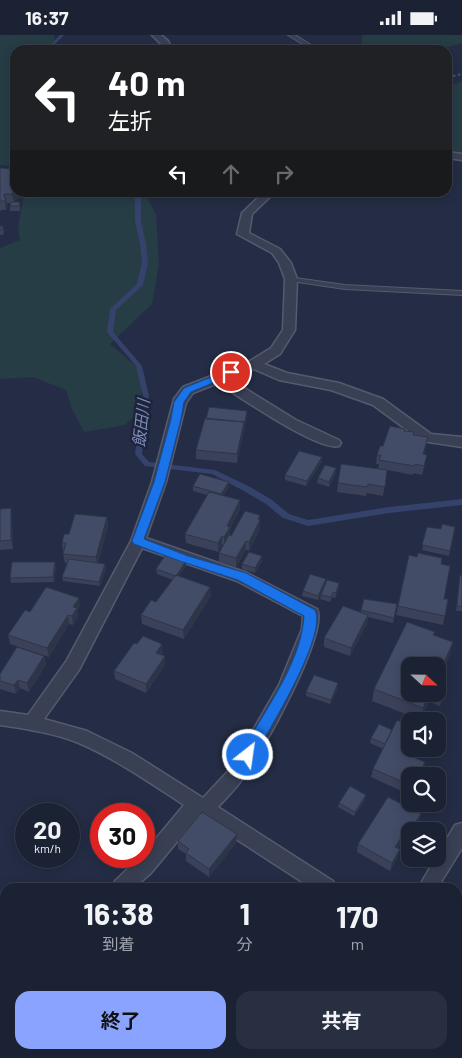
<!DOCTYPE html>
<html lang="ja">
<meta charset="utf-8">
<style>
:root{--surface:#1b2234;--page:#282f40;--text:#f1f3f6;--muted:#a0a4ac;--line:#393f4f;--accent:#8aa3ff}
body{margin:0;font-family:Barlow,"Noto Sans JP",sans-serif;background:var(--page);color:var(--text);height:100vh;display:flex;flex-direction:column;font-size:19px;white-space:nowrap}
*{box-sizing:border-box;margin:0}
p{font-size:16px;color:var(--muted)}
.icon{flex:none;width:28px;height:28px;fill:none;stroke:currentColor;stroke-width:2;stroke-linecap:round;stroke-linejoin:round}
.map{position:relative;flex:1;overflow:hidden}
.sheet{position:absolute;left:0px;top:848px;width:462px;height:176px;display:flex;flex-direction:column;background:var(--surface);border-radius:15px 15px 0 0;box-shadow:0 2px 12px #0003,0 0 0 1px var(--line)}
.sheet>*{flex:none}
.top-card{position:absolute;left:10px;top:10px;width:442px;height:152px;border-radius:15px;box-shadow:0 2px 12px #0003,0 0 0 1px var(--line);background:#202124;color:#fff;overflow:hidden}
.needle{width:32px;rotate:112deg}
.controls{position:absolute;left:401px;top:622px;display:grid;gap:10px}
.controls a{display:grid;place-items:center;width:45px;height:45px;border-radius:10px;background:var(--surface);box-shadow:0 2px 12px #0003,0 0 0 1px var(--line);font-size:25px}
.speed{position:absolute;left:15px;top:768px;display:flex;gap:10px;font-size:25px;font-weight:700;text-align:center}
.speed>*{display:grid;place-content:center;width:65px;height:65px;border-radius:50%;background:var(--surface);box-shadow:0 2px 12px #0003,0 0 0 1px var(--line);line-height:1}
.speed small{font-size:12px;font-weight:400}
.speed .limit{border:8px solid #d22;background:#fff;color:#111}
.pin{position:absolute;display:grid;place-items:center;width:42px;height:42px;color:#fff;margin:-21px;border:2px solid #fff;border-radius:50%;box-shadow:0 1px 5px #0007}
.me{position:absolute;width:55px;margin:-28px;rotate:30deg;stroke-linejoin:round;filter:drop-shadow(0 0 4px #0008)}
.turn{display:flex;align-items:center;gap:18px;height:105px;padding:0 15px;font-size:22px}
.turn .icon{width:65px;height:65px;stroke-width:2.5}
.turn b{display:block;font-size:35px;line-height:42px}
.lanes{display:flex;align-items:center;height:48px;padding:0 15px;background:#0003;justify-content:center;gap:25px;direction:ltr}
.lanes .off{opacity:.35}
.eta{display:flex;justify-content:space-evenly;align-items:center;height:85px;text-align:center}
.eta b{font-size:30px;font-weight:700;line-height:35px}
.primary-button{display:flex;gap:10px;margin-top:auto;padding:10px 15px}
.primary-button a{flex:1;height:58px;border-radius:15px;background:var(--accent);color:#111;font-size:20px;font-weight:700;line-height:58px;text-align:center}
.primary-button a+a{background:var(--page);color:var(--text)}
.status{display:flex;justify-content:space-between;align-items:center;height:35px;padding:0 25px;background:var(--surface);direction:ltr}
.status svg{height:14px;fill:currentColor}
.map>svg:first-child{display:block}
.green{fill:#263d46}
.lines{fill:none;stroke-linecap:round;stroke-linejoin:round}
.stream{fill:#35426c;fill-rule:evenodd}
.lane-casing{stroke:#555a6f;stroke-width:2}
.street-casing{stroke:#555a6f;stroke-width:3}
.path{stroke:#455a62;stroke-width:2;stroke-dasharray:2.5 2.5;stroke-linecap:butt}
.lane{fill:#394054;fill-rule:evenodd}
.street{fill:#394054;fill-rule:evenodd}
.wall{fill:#3a4159;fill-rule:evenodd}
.shaded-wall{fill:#2f3548}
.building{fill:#434c67;stroke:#2f3548}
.route{fill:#1a73e8;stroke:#114b97}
.labels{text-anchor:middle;stroke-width:5;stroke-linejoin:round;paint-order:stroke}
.water-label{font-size:16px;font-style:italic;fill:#7c8bb8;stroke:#1e243a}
</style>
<div class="status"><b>16:37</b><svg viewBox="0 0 49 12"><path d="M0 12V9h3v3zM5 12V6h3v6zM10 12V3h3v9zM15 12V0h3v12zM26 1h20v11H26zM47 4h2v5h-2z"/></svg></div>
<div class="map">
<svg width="462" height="1023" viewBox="0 0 462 1023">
<rect width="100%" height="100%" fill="#242d45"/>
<path class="green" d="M 0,0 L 54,0 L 55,15 L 15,15 L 15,132 L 0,130 Z
M 362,0 L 462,0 L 462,8 L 437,15 L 362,15 Z
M 462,46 L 462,118 L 448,117 L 448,52 Z
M 24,158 L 145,158 L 156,180 L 159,229 L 152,269 L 110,309 L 143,337 L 140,376 L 125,390 L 84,397 L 72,374 L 66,355 L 33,342 L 0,344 L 0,213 L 20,205 L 18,193 Z"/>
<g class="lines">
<path class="stream" d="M 60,0 L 64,0 L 49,15 L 45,15 Z
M 135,158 L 141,158 L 141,186 L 146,209 L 148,228 L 143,250 L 116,275 L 113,297 L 142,331 L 149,361 L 142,419 L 149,427 L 215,435 L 250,452 L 272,465 L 289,479 L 308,485 L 389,472 L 462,464 L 462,470 L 389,478 L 308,491 L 283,483 L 266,469 L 244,456 L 212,439 L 145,431 L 135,419 L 143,361 L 136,331 L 107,297 L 110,274 L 137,249 L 142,228 L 140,209 L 135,186 Z"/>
<defs>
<path id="lane" d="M 288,0 L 295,0 L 319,15 L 312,15 Z
M 288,242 L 345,250 L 462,256 L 462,260 L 345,254 L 291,246 L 288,246 Z"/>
<path id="street" d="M 152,0 L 161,0 L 168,6 L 172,15 L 164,15 L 161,9 Z
M 448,117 L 462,119 L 462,125 L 448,123 Z
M 263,158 L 274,158 L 252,179 L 249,198 L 280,214 L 291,228 L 297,244 L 295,295 L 280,319 L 264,329 L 287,338 L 339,348 L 383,364 L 431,399 L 462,402 L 462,412 L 422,406 L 373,370 L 331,355 L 279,345 L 254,334 L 230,344 L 296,385 L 339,405 L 341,408 L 339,411 C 319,417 238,361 218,348 L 193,358 L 186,368 L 166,447 L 146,503 L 247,538 L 317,574 C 329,597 261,721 243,743 C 236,754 226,763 218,772 L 333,846 L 336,852 L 310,852 L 199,780 L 151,838 L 135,852 L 113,852 L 115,846 L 141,821 L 144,821 L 144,818 L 184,770 C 150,748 116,724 79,708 C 54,698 26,694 0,690 L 0,676 L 28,680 L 67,625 L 131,506 L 152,447 L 174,364 L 183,352 L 250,326 L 271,313 L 283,295 L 285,244 L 279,228 L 272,218 L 237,199 L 242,178 ZM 142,513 L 237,546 L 303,581 L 302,594 L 279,650 L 232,732 L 203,763 L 132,718 L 87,696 L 44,684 L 79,635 Z
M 462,788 L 462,813 L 438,852 L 419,852 L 435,824 L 438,824 L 438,819 L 455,790 Z
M 458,926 L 462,928 L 462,949 L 458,947 Z
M 5,991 L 5,1017 L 0,1019 L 0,994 Z"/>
</defs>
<use href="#lane" class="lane-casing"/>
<use href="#street" class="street-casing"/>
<path class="path" d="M 448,42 L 462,39"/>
<use href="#lane" class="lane"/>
<use href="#street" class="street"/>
</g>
<path class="wall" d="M 0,133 L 15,158 L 24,158 L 23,162 L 15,165 L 14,167 L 20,167 L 20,176 L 10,176 L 10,171 L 11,168 L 7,168 L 6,175 L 1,175 L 0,177 Z
M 26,158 L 39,158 L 40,163 L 27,164 Z
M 0,191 L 3,191 L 4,196 L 3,200 L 0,200 Z
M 247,376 L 247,380 L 237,428 L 196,424 L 196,415 L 206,384 Z
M 404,396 L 413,400 L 428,402 L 424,419 L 427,420 L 425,429 L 422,440 L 413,438 L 413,440 L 387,435 L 383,461 L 367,458 L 366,461 L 337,457 L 338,448 L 385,435 L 378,434 L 379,429 L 376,429 L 377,420 L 383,411 Z
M 322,427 L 306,451 L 285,445 L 285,440 Z
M 336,438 L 329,452 L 317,448 L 318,443 Z
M 193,451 L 229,452 L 223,461 L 240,474 L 230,494 L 230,500 L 231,501 L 260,484 L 260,494 L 249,516 L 246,515 L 236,532 L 219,527 L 219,518 L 224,510 L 222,510 L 218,517 L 186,508 L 185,499 L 207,460 L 193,456 Z
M 0,474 L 12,482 L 13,514 L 0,515 Z
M 107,482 L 108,491 L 98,528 L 105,529 L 106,534 L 100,551 L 63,546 L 62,542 L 67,528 L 65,528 L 63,519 L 64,517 L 63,517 L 62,508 L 69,499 Z
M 427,492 L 441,494 L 455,492 L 449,521 L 422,515 Z
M 262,526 L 255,538 L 242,534 L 242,529 Z
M 441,529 L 444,564 L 448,564 L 443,590 L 396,580 L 398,571 Z
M 56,531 L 54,547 L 11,548 L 10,543 Z
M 186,531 L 179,541 L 211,561 L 184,604 L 142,589 L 141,580 L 156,567 L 173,545 L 157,539 L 156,534 Z
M 460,540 L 462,541 L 462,576 L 456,576 Z
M 326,548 L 339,553 L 335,563 L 332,562 L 330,567 L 320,564 L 321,560 L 323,554 L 318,565 L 302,561 L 303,556 Z
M 397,569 L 393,588 L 368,582 L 367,589 L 350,621 L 324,612 L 324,603 L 361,577 L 361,575 Z
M 80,571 L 77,576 L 78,582 L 73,590 L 69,589 L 49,622 L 10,609 L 8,600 L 30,577 Z
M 434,601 L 450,619 L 438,647 L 444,662 L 440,671 L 429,667 L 421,685 L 372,666 L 374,654 ZM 438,631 L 438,659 L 410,659 Z
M 163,618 L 162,620 L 165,630 L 146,658 L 115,644 L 114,636 Z
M 44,621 L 46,630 L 29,657 L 20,653 L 16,659 L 0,654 L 0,639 Z
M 338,653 L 330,669 L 306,661 L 306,657 Z
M 371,703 L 410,714 L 413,714 L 410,721 L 425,727 L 423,735 L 420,741 L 410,741 L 410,760 L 371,742 L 373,734 L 383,714 L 370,708 Z
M 365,765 L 354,781 L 338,772 L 339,768 Z
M 419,787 L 413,796 L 410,796 L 410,801 L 409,803 L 406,801 L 398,813 L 398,822 L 390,836 L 357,817 L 358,809 Z
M 178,806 L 236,808 L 209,842 L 186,826 L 186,819 L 178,814 Z
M 18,1019 L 64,1019 L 69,1023 L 23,1023 Z
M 167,1019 L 221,1019 L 221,1021 L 220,1023 L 169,1023 L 168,1022 Z"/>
<path class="shaded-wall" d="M 13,156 L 15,156 L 15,158 L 24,158 L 23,162 L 15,165 L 14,168 L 12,159 Z
M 4,159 L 5,165 L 6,162 L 7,170 L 6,175 L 4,162 Z
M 247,376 L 247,380 L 244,395 L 244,391 Z
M 244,387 L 244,396 L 237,428 L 237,419 Z
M 322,422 L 322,427 L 306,451 L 307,446 Z
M 336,433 L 336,438 L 329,452 L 329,447 Z
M 229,447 L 229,452 L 221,464 L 221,459 Z
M 240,465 L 240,474 L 230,494 L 230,501 L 224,511 L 224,502 L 227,491 Z
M 11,473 L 12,482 L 13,514 L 11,505 Z
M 260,480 L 260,494 L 249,516 L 249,507 Z
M 107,482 L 108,491 L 97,531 L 96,522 Z
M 222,501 L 222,510 L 218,517 L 218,508 Z
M 246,506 L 246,515 L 236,532 L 236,523 Z
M 262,521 L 262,526 L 255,538 L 255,533 Z
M 186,526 L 186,531 L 176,546 L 176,541 Z
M 55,527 L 56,531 L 54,547 L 53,542 Z
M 105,529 L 106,534 L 100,551 L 99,547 Z
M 326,544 L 326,549 L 318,565 L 318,561 Z
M 339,548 L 339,553 L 335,563 L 336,558 Z
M 210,552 L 211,561 L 184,604 L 183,595 Z
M 79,563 L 80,571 L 77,576 L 78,582 L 73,590 L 72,581 L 73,572 Z
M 68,580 L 69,589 L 49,622 L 47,613 Z
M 368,580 L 367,589 L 350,621 L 351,613 Z
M 453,607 L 450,619 L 438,647 L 438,641 Z
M 162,609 L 163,618 L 157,627 L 156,618 Z
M 44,621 L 46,630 L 29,657 L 27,648 Z
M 165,621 L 165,630 L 146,658 L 146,649 Z
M 18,645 L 20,653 L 16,659 L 14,650 Z
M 338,648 L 338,653 L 330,669 L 331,665 Z
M 446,650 L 444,662 L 440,671 L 442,659 Z
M 429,659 L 430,659 L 429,667 L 421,685 L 423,673 Z
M 411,714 L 413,714 L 406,728 L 408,720 Z
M 425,727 L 423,735 L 420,741 L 418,741 Z
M 366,760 L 365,765 L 354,781 L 355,777 Z
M 421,779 L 419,787 L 413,796 L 411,796 Z
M 408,792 L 406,801 L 394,820 L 395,812 Z
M 237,799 L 236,808 L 209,842 L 209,834 Z
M 400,814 L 398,822 L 390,836 L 392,828 Z
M 146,1019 L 154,1019 L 151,1023 L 143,1023 Z
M 218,1019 L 221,1019 L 220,1023 L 216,1023 Z"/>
<path class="building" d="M 0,133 L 15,134 L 15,156 L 13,156 L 12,159 L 4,159 L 4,162 L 6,162 L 5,166 L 0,166 Z
M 11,167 L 20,167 L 19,171 L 10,171 Z
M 0,191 L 3,191 L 2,195 L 0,195 Z
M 209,372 L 247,376 L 244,391 L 244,387 L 206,384 Z
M 205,383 L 244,387 L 237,419 L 196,415 Z
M 390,391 L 405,394 L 404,396 L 414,397 L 413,400 L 428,402 L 423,419 L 427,420 L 424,431 L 415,429 L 414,431 L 379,425 L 381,420 L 377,420 L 380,411 L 383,411 Z
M 299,416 L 322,422 L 307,446 L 285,440 Z
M 341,429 L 387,435 L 385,452 L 368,449 L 367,452 L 338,448 Z
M 325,430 L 336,433 L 329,447 L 318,443 Z
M 200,439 L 229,447 L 221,459 L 193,451 Z
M 209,457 L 240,465 L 227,491 L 230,492 L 224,502 L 222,501 L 218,508 L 185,499 Z
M 11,473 L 11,505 L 0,506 L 0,474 Z
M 245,476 L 260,480 L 258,484 L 260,485 L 249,507 L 246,506 L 236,523 L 219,518 L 229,500 L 231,501 Z
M 75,479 L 107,482 L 96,522 L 63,519 L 66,508 L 62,508 L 64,499 L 69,499 Z
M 442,489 L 455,492 L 450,516 L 422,510 L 427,492 L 441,494 Z
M 249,517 L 262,521 L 255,533 L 242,529 Z
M 418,518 L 442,523 L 441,529 L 450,531 L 444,564 L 448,564 L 445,581 L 398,571 L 409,520 L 417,522 Z
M 166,519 L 186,526 L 176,541 L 156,534 Z
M 69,524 L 105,529 L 99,547 L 62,542 Z
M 12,527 L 55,527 L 53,542 L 10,543 Z
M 310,539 L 326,544 L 318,561 L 303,556 Z
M 176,540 L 210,552 L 183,595 L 141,580 L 151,565 L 156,567 Z
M 460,540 L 462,541 L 462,572 L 457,571 Z
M 327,545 L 339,548 L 336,558 L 333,557 L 331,562 L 321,560 Z
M 46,552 L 79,563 L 73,572 L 77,573 L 72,581 L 68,580 L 47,613 L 8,600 L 25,575 L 30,577 Z
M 364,564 L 397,569 L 394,583 L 361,575 Z
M 343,571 L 368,580 L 351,613 L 324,603 Z
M 407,587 L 435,597 L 433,600 L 453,607 L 438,641 L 438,631 L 410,631 L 410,659 L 429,659 L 423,673 L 374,654 Z
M 143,601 L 162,609 L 156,618 L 165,621 L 146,649 L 114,636 L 134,608 L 137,609 Z
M 17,612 L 44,621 L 27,648 L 18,645 L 14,650 L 0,646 L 0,639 Z
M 314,640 L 338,648 L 331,665 L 306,657 Z
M 438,647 L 446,650 L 442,659 L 438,657 Z
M 397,685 L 410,691 L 410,714 L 411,714 L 408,720 L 425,727 L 418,741 L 410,741 L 410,750 L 373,734 Z
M 379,689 L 392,695 L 385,709 L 371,703 Z
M 350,751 L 366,760 L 355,777 L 339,768 Z
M 388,762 L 421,779 L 411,794 L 408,792 L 395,812 L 400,814 L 392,828 L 358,809 Z
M 202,777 L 237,799 L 209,834 L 186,818 L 189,814 L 178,806 Z
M 26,1019 L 64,1019 L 69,1023 L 32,1023 Z
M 81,1019 L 146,1019 L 143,1023 L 78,1023 Z
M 171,1019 L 218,1019 L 216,1023 L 175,1023 L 176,1022 Z"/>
<path class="route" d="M 231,334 L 234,335 L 234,339 L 191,357 L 184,367 L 181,384 L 165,447 L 144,504 L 188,521 L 246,538 L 315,575 C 328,600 267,699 252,724 L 248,726 L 243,724 L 241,720 C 262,677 301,631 304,581 L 238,545 L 180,526 L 134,509 L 132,506 L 154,447 L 171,384 L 174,367 L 184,353 Z"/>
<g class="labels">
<g class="water-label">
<text transform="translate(141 388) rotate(-84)" y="6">飯田川</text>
</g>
</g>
</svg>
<div class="controls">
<a><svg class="needle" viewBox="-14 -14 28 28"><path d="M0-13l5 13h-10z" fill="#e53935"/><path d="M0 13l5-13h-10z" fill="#a0a4ac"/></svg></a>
<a><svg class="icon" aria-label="sound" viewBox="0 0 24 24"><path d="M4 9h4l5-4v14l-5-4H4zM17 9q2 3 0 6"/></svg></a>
<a><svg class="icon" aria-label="search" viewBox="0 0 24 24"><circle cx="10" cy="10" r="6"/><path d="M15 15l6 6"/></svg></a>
<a><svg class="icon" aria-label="layers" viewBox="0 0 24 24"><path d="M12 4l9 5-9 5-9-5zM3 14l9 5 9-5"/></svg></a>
</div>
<div class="speed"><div>20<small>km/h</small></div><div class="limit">30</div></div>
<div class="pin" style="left:231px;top:337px;background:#d93025"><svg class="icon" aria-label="arrive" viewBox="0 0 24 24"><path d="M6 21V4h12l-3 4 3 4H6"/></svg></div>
<svg class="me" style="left:248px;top:720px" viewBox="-20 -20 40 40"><circle r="17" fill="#1a73e8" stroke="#fff" stroke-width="3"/><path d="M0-11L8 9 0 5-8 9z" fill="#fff"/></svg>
<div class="top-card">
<div class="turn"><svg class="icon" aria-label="left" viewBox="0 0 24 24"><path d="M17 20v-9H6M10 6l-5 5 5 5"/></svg><div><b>40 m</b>左折</div></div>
<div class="lanes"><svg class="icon" aria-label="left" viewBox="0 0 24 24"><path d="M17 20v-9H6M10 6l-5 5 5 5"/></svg><svg class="icon off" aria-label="ahead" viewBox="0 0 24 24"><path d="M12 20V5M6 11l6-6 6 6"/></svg><svg class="icon off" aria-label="right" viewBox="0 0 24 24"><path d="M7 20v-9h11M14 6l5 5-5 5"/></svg></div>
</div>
<section class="sheet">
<div class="eta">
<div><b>16:38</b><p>到着</p></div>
<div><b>1</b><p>分</p></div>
<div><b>170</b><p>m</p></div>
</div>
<div class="primary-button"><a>終了</a><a>共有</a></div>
</section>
</div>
